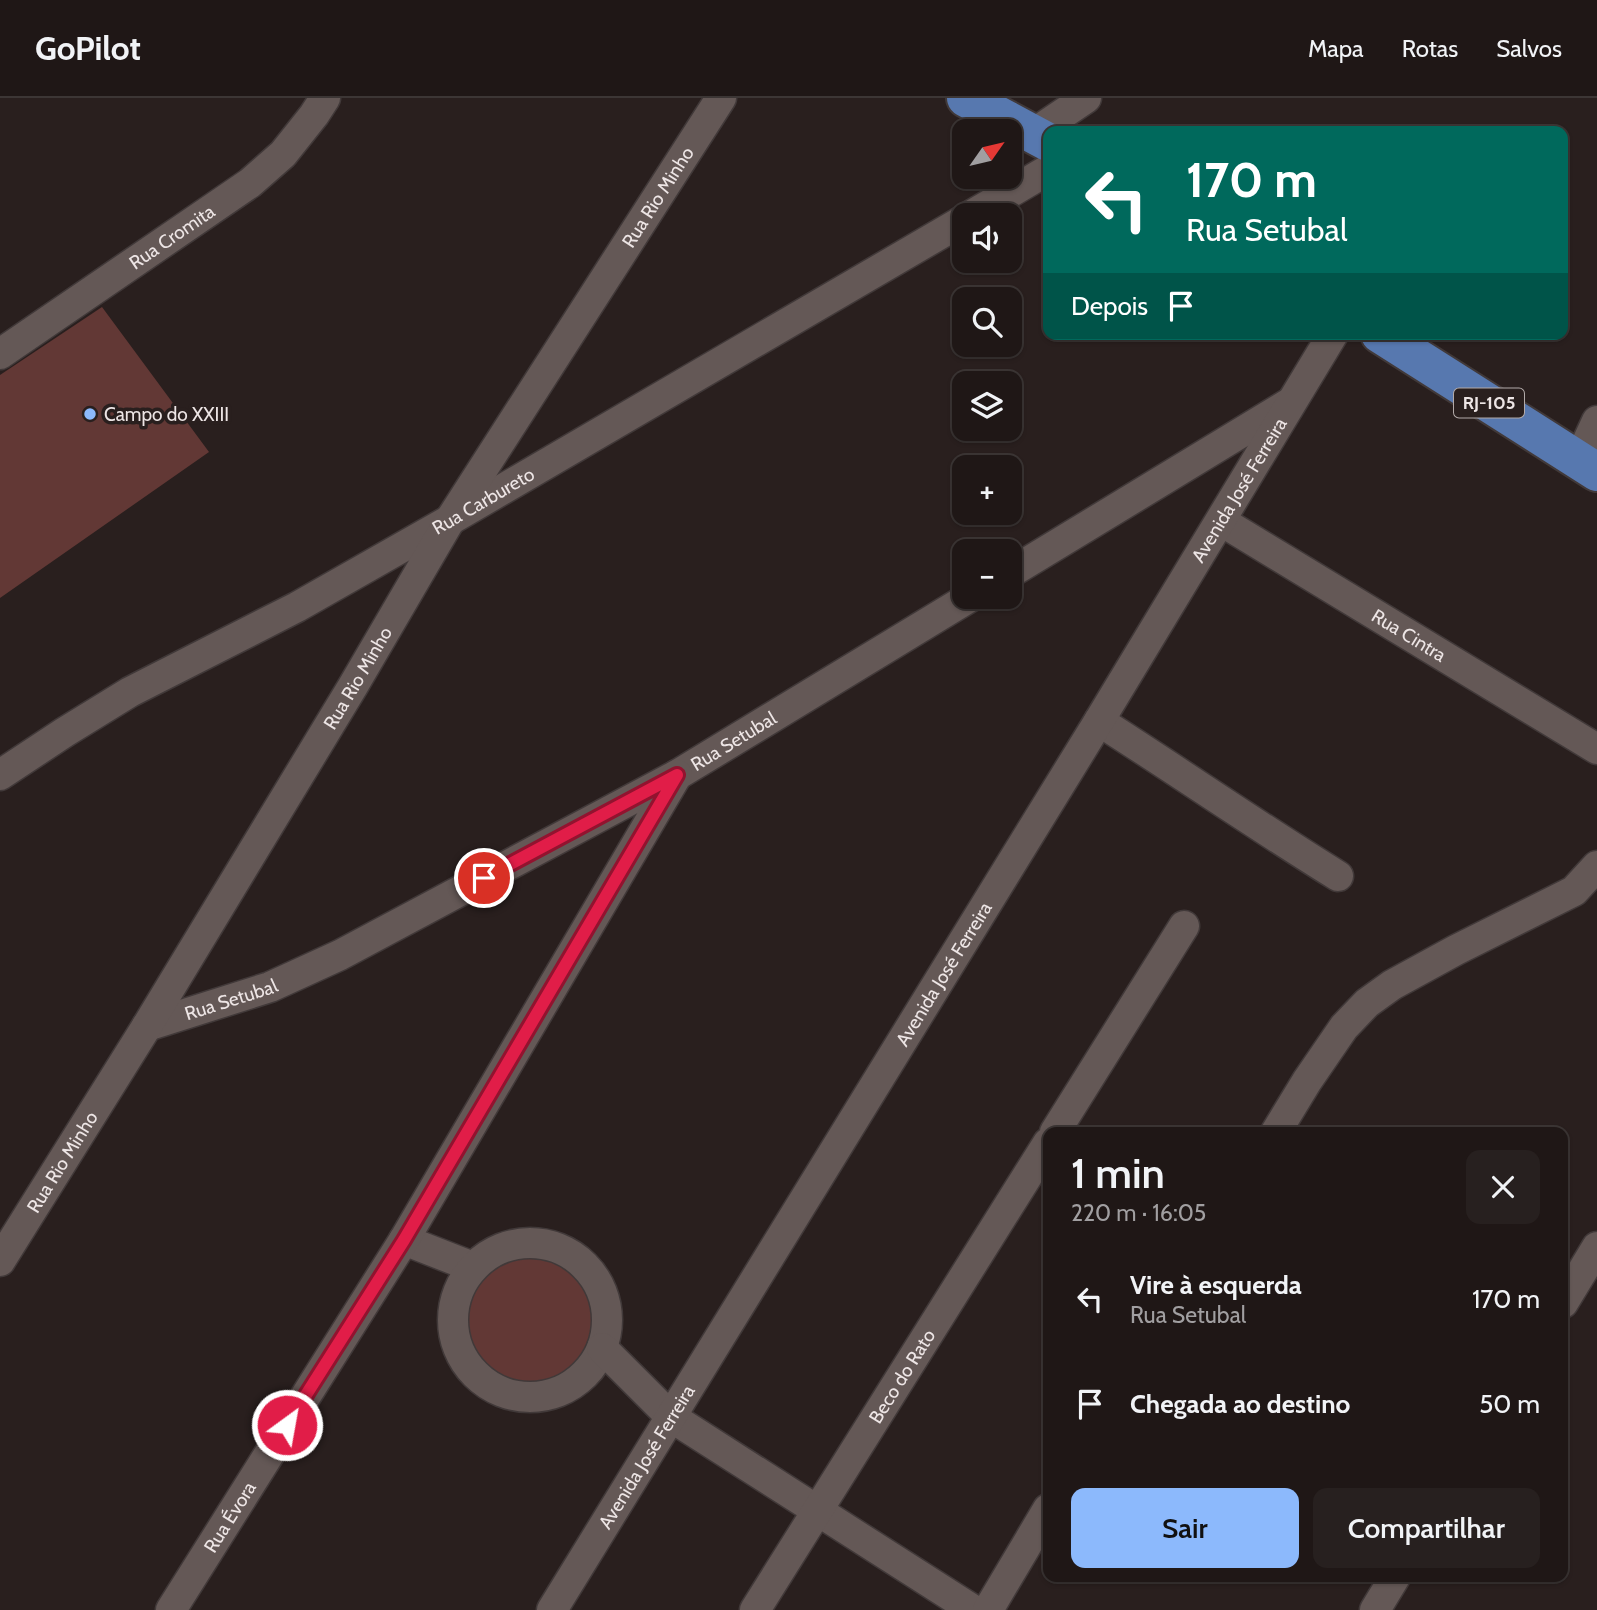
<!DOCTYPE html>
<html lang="pt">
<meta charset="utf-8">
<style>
:root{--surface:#1f1716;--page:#27201f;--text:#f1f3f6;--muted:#a19fa1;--line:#3c3635;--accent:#8cb9fc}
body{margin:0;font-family:Cabin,sans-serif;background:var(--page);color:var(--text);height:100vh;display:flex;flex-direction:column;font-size:26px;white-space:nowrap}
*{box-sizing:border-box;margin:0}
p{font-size:23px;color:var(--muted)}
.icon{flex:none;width:38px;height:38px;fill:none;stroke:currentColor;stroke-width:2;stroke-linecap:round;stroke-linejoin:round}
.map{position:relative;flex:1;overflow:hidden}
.details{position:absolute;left:1043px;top:1029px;width:525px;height:455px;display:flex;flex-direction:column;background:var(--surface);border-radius:14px;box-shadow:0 2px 5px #0004,0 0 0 2px var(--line)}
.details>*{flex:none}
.hud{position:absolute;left:1043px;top:28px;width:525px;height:214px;border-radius:14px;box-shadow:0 2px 5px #0004,0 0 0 2px var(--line);background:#00695c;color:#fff;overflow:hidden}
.needle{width:46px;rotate:56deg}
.buttons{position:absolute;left:952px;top:21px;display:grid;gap:14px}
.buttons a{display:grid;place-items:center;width:70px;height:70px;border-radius:14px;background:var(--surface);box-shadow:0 2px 5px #0004,0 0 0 2px var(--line);font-size:35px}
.pin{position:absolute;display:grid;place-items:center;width:60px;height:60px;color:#fff;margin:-30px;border:4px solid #fff;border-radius:50%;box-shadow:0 2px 7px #0007}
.me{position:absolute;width:77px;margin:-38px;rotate:32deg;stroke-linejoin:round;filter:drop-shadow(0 0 5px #0008)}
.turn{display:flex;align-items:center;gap:24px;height:147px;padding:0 28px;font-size:32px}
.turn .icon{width:91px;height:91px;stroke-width:2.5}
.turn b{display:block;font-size:49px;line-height:60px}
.then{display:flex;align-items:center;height:66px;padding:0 28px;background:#0003;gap:14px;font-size:26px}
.round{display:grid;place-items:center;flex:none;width:74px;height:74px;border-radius:14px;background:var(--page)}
.headline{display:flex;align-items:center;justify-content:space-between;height:119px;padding:0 28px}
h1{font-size:42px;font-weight:600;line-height:52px}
.button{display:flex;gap:14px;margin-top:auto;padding:14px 28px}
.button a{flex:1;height:80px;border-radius:14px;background:var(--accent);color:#111;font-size:28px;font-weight:600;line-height:80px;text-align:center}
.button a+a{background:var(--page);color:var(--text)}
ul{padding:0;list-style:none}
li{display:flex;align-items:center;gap:21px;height:105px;padding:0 28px}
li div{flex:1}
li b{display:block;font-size:26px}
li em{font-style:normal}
header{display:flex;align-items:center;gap:42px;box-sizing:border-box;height:98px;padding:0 35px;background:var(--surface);border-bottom:2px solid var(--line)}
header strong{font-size:33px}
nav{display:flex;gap:38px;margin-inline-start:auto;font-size:24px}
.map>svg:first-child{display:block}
.green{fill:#623835}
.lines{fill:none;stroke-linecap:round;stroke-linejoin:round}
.minor-casing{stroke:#413939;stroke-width:33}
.primary-casing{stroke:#413939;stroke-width:42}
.minor{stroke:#645856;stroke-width:30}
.primary{stroke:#5778af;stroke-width:38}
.route-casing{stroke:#92132f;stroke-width:18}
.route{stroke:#e11d48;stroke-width:12}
.poi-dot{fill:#8cb9fc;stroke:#291f1e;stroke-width:2.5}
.labels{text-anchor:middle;stroke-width:7;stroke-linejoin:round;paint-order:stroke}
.shield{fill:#291f1e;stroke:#b2aaa9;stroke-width:2}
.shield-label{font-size:18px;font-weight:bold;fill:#ede5e5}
.street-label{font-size:19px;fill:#ede5e5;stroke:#291f1e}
.poi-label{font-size:19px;fill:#ede5e5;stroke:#291f1e;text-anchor:start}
</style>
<header>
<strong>GoPilot</strong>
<nav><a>Mapa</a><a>Rotas</a><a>Salvos</a></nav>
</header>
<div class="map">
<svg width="1597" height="1512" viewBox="0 0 1597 1512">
<rect width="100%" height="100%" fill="#291f1e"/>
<path class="green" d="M 102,209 L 209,354 L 0,500 L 0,277 Z
M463 1220a66 66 0 1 1 132 0a66 66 0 1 1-132 0Z"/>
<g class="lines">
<defs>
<g id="minor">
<path d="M 1033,36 L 1086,0"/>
<path d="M 972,117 L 1048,72"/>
<path id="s1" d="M 0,256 L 250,85 L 283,56 L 314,17 L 325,0"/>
<path d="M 1579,362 L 1597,323"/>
<path id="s2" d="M 1221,423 L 1597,651"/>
<path d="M 1010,475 L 1288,306"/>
<path d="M 1099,623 C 1179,674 1257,728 1338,778"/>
<path id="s3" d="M 0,677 L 65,634 L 130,594 L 297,509 L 450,422 L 964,122"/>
<path id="s4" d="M 147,928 L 270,889 L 340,857 L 677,677 L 970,499"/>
<path d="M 1055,1034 L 1184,828"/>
<path d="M 1276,1034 L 1307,983 L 1344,929 L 1367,905 L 1392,887 L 1456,852 L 1574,793 L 1597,768"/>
<path d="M 404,1142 L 473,1169"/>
<circle cx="530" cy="1222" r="77"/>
<path id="s5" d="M 0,1163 L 147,928 L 353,588 L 450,422 L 721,0"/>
<path d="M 1563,1205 L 1597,1149"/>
<path d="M 602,1250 L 671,1319 L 973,1512"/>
<path id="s6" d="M 171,1512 L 404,1142 L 677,677"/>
<path id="s7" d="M 552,1512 L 1099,623 L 1333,236"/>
<path id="s8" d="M 755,1512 L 1048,1045"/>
<path d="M 988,1512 L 1048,1411"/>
<path d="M 1375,1512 L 1395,1479"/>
</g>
<path id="primary" d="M 966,0 L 1048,44
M 1380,236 L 1597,374"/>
</defs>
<use href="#minor" class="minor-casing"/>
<use href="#primary" class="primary-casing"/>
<use href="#minor" class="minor"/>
<use href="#primary" class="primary"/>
</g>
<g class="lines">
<defs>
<path id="route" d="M 287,1327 L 404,1142 L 677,677 L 484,780"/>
</defs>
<use href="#route" class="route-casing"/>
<use href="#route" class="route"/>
</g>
<circle class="poi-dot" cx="90" cy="316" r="7"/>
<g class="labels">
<rect class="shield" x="1454" y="290.5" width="70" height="29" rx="5"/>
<g class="shield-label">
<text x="1489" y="311">RJ-105</text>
</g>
<g class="street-label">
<text dy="7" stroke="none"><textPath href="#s5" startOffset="1251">Rua Rio Minho</textPath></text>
<text dy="7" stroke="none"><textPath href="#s1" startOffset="208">Rua Cromita</textPath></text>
<text dy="7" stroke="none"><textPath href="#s7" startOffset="1314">Avenida José Ferreira</textPath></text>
<text dy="7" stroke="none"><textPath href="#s3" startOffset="556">Rua Carbureto</textPath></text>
<text dy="7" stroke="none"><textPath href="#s2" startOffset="220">Rua Cintra</textPath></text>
<text dy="7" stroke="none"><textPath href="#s5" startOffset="684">Rua Rio Minho</textPath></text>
<text dy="7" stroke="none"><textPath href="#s4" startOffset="654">Rua Setubal</textPath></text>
<text dy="7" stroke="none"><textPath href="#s7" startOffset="747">Avenida José Ferreira</textPath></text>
<text dy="7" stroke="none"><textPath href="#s4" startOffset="88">Rua Setubal</textPath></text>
<text dy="7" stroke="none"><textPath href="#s5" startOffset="117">Rua Rio Minho</textPath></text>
<text dy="7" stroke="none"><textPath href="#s8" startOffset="276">Beco do Rato</textPath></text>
<text dy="7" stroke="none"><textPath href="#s7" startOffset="180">Avenida José Ferreira</textPath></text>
<text dy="7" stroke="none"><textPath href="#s6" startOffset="110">Rua Évora</textPath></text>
</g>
<g class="poi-label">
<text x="104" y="323">Campo do XXIII</text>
</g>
</g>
</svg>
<div class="buttons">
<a><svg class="needle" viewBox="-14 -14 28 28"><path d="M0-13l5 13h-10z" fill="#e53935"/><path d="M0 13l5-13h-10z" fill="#a19fa1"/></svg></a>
<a><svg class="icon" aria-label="sound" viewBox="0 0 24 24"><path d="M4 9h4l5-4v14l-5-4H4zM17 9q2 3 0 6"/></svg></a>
<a><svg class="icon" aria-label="search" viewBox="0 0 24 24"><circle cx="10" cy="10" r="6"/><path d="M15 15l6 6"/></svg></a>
<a><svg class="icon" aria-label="layers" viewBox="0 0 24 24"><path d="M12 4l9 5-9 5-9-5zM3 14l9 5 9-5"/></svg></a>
<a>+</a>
<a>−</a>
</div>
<div class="pin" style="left:484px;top:780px;background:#d93025"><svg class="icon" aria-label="arrive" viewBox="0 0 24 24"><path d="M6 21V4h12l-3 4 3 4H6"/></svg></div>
<svg class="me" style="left:287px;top:1327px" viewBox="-20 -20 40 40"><circle r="17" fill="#e11d48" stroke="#fff" stroke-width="3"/><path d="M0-11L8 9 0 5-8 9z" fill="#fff"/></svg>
<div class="hud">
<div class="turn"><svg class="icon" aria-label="left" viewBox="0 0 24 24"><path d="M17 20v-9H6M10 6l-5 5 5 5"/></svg><div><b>170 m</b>Rua Setubal</div></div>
<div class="then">Depois<svg class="icon" aria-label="arrive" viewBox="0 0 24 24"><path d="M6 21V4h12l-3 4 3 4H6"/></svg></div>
</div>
<section class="details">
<div class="headline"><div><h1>1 min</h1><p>220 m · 16:05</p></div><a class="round"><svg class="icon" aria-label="close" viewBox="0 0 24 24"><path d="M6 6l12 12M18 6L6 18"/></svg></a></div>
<ul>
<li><svg class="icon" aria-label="left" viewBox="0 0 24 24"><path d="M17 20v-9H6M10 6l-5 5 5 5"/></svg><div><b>Vire à esquerda</b><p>Rua Setubal</p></div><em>170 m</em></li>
<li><svg class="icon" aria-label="arrive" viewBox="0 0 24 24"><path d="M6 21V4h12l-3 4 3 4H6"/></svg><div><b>Chegada ao destino</b></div><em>50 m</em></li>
</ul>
<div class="button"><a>Sair</a><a>Compartilhar</a></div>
</section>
</div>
